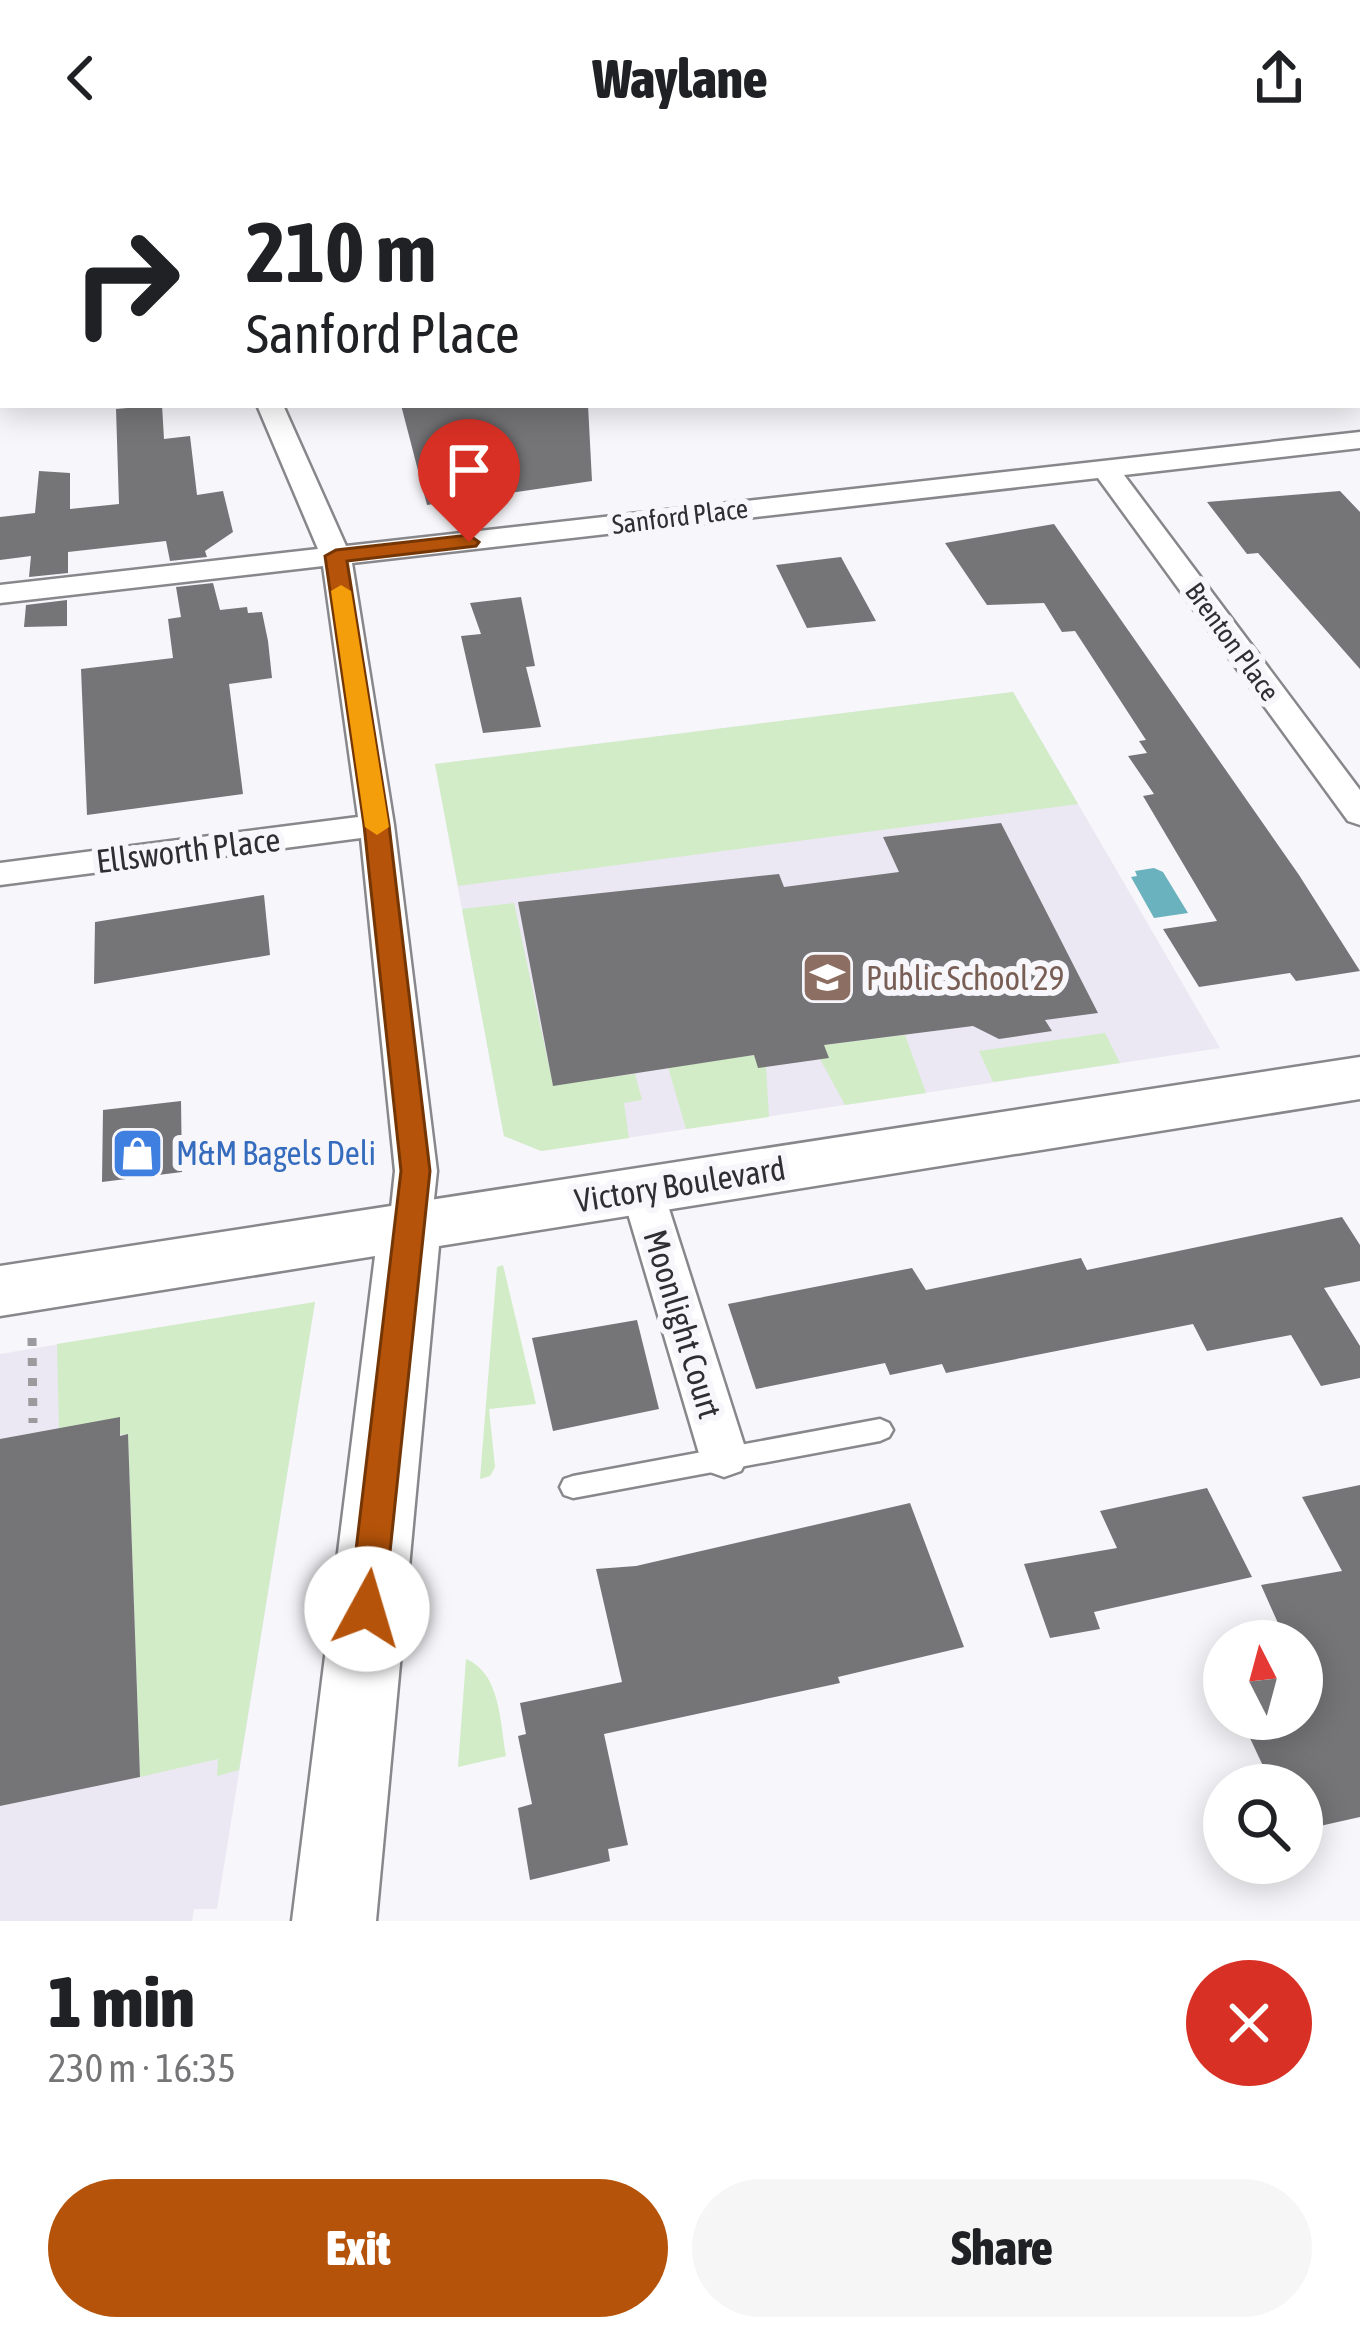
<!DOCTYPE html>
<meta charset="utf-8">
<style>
:root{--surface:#fff;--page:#f6f6f6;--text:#202124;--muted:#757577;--accent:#b45309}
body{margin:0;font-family:"Asap Condensed",sans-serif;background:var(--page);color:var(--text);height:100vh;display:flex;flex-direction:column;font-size:45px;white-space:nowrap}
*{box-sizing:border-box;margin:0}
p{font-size:39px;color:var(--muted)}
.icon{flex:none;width:66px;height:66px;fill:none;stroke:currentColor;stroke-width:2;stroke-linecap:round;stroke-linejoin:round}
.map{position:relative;height:1765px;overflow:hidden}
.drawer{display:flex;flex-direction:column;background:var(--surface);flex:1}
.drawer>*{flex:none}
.hud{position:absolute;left:0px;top:0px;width:1362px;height:252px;box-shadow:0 6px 30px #0003;background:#fff;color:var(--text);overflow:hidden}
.needle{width:78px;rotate:354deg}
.tools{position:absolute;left:1203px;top:1464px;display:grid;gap:24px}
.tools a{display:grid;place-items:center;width:120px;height:120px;border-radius:50%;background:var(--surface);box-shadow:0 6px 30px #0003;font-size:60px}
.pin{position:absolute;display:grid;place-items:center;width:102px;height:102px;color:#fff;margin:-123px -51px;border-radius:50% 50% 50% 0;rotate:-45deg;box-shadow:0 0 12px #0007}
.pin .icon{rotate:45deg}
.me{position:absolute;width:132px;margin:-66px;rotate:6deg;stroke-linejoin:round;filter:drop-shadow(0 0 9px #0008)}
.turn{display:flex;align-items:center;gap:42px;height:252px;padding:0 48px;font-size:54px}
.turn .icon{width:156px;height:156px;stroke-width:2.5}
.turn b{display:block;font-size:84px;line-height:102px}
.round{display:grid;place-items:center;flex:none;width:126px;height:126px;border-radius:63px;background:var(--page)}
.overview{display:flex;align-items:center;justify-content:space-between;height:204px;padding:0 48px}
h1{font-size:72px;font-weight:800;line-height:90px}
.action{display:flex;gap:24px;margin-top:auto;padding:24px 48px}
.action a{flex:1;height:138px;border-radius:72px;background:var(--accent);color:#fff;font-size:48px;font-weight:800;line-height:138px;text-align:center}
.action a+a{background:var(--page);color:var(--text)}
header{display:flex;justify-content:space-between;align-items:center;height:156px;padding:0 48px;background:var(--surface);font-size:54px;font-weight:800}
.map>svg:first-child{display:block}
.built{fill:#ebe8f3}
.green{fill:#d1ecc6}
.water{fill:#6ab2bd}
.building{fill:#757578}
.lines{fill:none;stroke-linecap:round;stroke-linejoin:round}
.lane-casing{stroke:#88878b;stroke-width:5}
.street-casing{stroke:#88878b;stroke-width:5}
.secondary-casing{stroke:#88878b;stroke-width:5}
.path{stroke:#9b9a9d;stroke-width:9;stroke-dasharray:8 12;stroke-linecap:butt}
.lane{fill:#fff;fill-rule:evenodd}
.street{fill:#fff;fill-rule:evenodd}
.secondary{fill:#fff;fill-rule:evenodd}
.route{fill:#b45309;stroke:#753606;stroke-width:3}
.slow{fill:#f59e0b}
.labels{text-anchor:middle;stroke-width:12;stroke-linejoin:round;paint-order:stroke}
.far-street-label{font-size:27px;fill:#2f2e30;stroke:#f7f6fa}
.street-label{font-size:33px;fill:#2f2e30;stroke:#f7f6fa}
.education-label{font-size:33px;fill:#785e54;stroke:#f7f6fa;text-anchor:start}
.shop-label{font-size:33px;fill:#366cbe;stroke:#f7f6fa;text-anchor:start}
</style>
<header><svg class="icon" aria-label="back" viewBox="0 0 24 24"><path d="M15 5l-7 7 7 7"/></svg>Waylane<svg class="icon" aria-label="share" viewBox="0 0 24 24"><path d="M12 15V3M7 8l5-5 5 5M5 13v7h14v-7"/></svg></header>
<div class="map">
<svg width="1360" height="1765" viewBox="0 0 1360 1765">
<rect width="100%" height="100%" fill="#f7f6fa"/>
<path class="built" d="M 1013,536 L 1220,892 L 541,995 L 504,980 L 435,608 Z
M 315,1146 L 217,1753 L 194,1753 L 192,1765 L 0,1765 L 0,1198 Z"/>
<path class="green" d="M 1013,536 L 1078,648 L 458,730 L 435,608 Z
M 514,747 L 553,929 L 635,918 L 642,944 L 624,947 L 629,982 L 541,995 L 504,980 L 462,753 Z
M 1105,877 L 1120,907 L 993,926 L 979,895 Z
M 905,879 L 926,937 L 845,949 L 820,903 L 828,901 L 824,889 Z
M 754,899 L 758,911 L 766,911 L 769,961 L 686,973 L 668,911 Z
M 503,1109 L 536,1248 L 489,1253 L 495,1311 L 490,1320 L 480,1323 L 497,1111 Z
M 315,1146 L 239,1614 L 217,1620 L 218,1603 L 140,1621 L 128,1279 L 59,1273 L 57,1188 Z
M 466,1503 C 501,1517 500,1568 506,1600 L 458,1611 Z"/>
<path class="water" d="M 1154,712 L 1163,716 L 1188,757 L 1154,762 L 1131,721 L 1137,720 L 1135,715 Z"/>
<path class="building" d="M 162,249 L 164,283 L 190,280 L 197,339 L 223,335 L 233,376 L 205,395 L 207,401 L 170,405 L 166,385 L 68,396 L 68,417 L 29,421 L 31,400 L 0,404 L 0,361 L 35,357 L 39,315 L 70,317 L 70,353 L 119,348 L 116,253 Z
M 401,249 L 588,249 L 592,325 L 427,349 Z
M 1340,335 L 1360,356 L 1360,513 L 1258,397 L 1247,398 L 1207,346 Z
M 1054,368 L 1299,719 L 1360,815 L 1296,825 L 1290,817 L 1199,831 L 1163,773 L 1217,765 L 1143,640 L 1154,638 L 1128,600 L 1147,597 L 1139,585 L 1146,584 L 1075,475 L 1062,476 L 1044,447 L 987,449 L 945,387 Z
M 841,401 L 876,465 L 807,472 L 776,409 Z
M 213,427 L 220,454 L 247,451 L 248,457 L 262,456 L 268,485 L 272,522 L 229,528 L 243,638 L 87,659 L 81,513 L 173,502 L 168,463 L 181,461 L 176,431 Z
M 521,441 L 535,510 L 526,511 L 541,571 L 483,577 L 461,480 L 481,478 L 470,447 Z
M 67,444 L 67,470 L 24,471 L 26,449 Z
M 1001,667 L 1098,857 L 1045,864 L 1052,875 L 999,883 L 973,870 L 824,889 L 829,902 L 758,912 L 754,899 L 553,930 L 518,746 L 779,718 L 784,731 L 899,716 L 883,681 Z
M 264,739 L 270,799 L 94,828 L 95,766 Z
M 181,945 L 182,1016 L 102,1026 L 103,954 Z
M 1342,1061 L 1360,1089 L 1360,1125 L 1324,1132 L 1360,1190 L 1360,1222 L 1321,1230 L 1291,1179 L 1207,1195 L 1193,1168 L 946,1217 L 942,1208 L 890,1219 L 885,1207 L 756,1233 L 728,1148 L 912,1112 L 926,1134 L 1081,1102 L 1087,1114 Z
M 637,1164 L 659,1253 L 553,1275 L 532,1182 Z
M 120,1261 L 120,1280 L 128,1278 L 140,1621 L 0,1650 L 0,1283 Z
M 1360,1329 L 1360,1661 L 1302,1674 L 1302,1629 L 1272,1629 L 1241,1563 L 1302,1563 L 1302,1485 L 1286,1485 L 1261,1429 L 1342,1415 L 1302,1341 Z
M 1207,1332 L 1252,1421 L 1094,1456 L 1100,1473 L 1050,1482 L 1024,1408 L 1117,1392 L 1100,1355 Z
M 910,1347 L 964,1491 L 838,1521 L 840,1527 L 604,1578 L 628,1689 L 608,1693 L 610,1705 L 530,1724 L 518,1652 L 532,1648 L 518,1580 L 526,1578 L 520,1547 L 622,1526 L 596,1413 L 636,1410 Z"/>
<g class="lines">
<defs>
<path id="lane" d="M 880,1263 L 889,1267 L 893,1274 L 889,1281 L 880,1285 L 573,1342 L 564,1339 L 560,1331 L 564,1323 L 573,1320 Z"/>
<path id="street" d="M 153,0 L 175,0 L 176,3 L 154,3 Z
M 667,0 L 724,0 L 665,3 Z
M 1246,0 L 1269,0 L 1271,3 L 1248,3 Z
M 1359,103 L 1360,103 L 1360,118 L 1359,118 Z
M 0,229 L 3,229 L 3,245 L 0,245 Z
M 257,249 L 283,249 L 346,390 L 1360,276 L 1360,292 L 1124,319 L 1360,634 L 1360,669 L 1348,665 L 1098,322 L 352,407 L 394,669 L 437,1015 L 431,1071 L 425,1083 L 410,1087 L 395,1083 L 389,1071 L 395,1015 L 361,682 L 0,729 L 0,707 L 358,661 L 323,410 L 0,447 L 0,429 L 318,393 Z
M 642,1018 L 657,1023 L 663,1034 L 748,1301 L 741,1315 L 724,1321 L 707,1315 L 700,1301 L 621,1034 L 627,1023 Z"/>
<path id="secondary" d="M 1360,901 L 1360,943 L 439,1090 L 376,1765 L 292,1765 L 375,1100 L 0,1160 L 0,1110 Z"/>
</defs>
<use href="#lane" class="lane-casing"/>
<use href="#street" class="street-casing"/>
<use href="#secondary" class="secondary-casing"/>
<path class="path" d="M 32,1182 L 33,1267"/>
<use href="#lane" class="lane"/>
<use href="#street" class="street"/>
<use href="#secondary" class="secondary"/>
</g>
<path class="route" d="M 469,379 L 479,386 L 476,390 L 347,405 L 389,669 L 430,1015 L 384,1453 L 379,1464 L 367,1469 L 354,1464 L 349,1453 L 401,1015 L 364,669 L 325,400 L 336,394 Z"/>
<path class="slow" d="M 341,429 L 351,435 L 389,671 L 377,679 L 365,671 L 331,435 Z"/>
<defs>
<symbol id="school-square" viewBox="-11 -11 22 22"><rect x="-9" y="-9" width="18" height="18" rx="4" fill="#8d6e63" stroke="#f7f6fa"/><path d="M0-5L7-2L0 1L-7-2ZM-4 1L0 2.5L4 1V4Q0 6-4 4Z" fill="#fff"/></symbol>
<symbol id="shop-square" viewBox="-11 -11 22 22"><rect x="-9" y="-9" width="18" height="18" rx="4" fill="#3f7fe0" stroke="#f7f6fa"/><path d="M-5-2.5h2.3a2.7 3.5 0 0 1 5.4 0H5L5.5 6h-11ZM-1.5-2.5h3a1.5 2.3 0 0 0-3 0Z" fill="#fff"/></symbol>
</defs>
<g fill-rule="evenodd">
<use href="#school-square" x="798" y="792" width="59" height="59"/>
<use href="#shop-square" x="108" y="968" width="59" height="59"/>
</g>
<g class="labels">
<g class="far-street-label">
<text transform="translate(680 361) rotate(-7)" y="9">Sanford Place</text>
<text transform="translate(1232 486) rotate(54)" y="9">Brenton Place</text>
</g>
<g class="street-label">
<text transform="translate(188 694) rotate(-7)" y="12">Ellsworth Place</text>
<text transform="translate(680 1028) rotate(-9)" y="12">Victory Boulevard</text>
<text transform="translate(683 1168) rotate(73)" y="12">Moonlight Court</text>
</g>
<g class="education-label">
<text x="866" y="834">Public School 29</text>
</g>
<g class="shop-label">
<text x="176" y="1009">M&amp;M Bagels Deli</text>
</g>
</g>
</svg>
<div class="tools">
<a><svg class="needle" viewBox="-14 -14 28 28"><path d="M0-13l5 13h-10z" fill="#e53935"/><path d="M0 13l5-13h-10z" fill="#757577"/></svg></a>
<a><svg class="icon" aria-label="search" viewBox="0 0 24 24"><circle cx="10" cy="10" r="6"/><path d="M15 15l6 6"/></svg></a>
</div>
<div class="pin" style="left:469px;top:386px;background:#d93025"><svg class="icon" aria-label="arrive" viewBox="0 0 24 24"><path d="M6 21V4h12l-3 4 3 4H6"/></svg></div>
<svg class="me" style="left:367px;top:1453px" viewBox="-20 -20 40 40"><circle r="19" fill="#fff"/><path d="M0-13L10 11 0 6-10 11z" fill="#b45309"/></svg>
<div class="hud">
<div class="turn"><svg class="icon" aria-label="right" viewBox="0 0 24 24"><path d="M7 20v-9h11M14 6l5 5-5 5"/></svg><div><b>210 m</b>Sanford Place</div></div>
</div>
</div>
<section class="drawer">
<div class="overview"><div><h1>1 min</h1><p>230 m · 16:35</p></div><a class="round" style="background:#d93025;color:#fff"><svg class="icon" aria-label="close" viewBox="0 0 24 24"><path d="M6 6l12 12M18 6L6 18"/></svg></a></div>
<div class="action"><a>Exit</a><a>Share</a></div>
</section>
